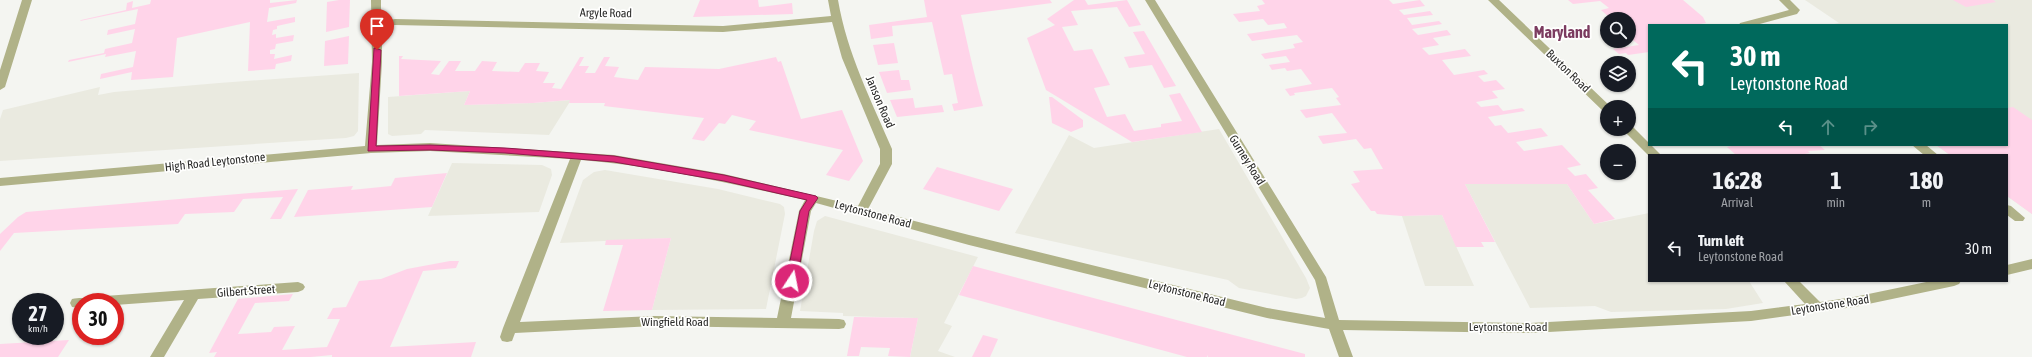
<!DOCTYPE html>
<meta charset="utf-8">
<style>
:root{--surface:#171b24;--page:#20242c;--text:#f1f3f6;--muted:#9ea1a6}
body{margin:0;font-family:"Asap Condensed",sans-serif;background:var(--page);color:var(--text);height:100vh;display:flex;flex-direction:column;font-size:15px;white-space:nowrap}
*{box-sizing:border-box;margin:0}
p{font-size:13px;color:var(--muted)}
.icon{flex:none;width:22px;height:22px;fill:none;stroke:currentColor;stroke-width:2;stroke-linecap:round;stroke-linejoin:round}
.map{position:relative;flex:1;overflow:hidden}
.sheet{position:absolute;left:1648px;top:154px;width:360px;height:128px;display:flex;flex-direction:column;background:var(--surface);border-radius:0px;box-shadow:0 1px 3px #0004}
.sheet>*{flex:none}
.top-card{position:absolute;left:1648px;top:24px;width:360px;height:122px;border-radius:0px;box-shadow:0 1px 3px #0004;background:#00695c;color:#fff;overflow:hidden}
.controls{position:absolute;left:1600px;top:12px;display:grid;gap:8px}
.controls a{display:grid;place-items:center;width:36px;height:36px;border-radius:50%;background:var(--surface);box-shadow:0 1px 3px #0004;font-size:20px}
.speed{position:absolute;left:12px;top:293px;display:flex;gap:8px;font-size:20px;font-weight:700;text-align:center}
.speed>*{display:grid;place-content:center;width:52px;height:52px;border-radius:50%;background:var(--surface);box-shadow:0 1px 3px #0004;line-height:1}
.speed small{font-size:10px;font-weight:400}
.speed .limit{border:6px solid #d22;background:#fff;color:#111}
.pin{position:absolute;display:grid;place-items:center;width:34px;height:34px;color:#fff;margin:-41px -17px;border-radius:50% 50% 50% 0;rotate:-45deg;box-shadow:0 0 4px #0007}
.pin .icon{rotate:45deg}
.me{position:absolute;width:44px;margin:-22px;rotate:11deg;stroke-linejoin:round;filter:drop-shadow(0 0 3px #0008)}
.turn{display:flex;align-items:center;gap:14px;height:84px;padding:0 16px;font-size:18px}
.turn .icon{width:52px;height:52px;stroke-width:2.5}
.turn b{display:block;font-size:28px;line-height:34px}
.lanes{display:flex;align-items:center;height:38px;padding:0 16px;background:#0003;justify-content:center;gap:20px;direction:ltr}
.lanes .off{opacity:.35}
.eta{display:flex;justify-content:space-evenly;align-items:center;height:68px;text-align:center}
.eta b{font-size:24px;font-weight:700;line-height:28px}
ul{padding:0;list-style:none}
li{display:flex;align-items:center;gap:12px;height:52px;padding:0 16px}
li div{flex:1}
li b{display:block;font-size:15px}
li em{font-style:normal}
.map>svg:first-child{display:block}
.built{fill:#eaeae0}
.green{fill:#ffd4e9}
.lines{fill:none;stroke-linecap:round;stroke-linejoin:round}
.minor{fill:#b0b288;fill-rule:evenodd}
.route{fill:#db2777;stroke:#8e194d}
.labels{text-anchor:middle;stroke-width:3.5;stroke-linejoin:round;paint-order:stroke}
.street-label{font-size:12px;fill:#2a2a29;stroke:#fffffe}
.district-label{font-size:16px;font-weight:bold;fill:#7b3b5f;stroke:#fffffe}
</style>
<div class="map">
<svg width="2032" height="357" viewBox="0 0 2032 357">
<rect width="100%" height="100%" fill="#f4f5f1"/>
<path class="built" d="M 1805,0 L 2032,0 L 2032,214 L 2007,196 L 2007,155 L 1950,155 L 1936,145 L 2007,145 L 2007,25 L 1829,25 L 1839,23 Z
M 359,73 L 358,131 L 354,136 L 346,138 L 0,161 L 0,119 L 3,110 L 100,87 L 98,95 L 114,92 L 219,83 Z
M 470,91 L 464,105 L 533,103 L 571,100 L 549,135 L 425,130 L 421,134 L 392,136 L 388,134 L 388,97 Z
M 1219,129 L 1306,278 L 1310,288 L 1306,296 L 1302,298 L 1296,299 L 1239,288 L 1228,280 L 1015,233 L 1069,135 L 1094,148 Z
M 452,163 L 542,165 L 551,169 L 552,175 L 539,212 L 428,216 Z
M 605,170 L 718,189 L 780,204 L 784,207 L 785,214 L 766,309 L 652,310 L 671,238 L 560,243 L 583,180 L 594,172 Z
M 1465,184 L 1567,184 L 1594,224 L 1649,213 L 1649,281 L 1749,281 L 1763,303 L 1726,309 L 1611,312 L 1595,306 L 1530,308 Z
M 1442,215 L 1474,286 L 1425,286 L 1402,216 Z
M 825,216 L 978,257 L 944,323 L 952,326 L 938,351 L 955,357 L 910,357 L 918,318 L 843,316 L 843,313 L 800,311 L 814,231 L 817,221 Z"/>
<path class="green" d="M 151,0 L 270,0 L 270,3 L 297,0 L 296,3 L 269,8 L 267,22 L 295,17 L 295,22 L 277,26 L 277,29 L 273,30 L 272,35 L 276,34 L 276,38 L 294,35 L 293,41 L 276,44 L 275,49 L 270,50 L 270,54 L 275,54 L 274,59 L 292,55 L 291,61 L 276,64 L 275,69 L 248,71 L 250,22 L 177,38 L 173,77 L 131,80 L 132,72 L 100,79 L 101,74 L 133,67 L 136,51 L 105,57 L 106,54 L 68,62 L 69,60 L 104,53 L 105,49 L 132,43 L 135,29 L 107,35 L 108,30 L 135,24 L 138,9 L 80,21 L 81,20 L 126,10 L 127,3 L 133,1 L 132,8 L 150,4 Z
M 339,0 L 350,0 L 349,27 L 326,32 L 327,2 Z
M 700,0 L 758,0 L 759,7 L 792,3 L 793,14 L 693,17 Z
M 924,0 L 1050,0 L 1052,3 L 961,15 C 968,46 974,75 983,106 L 954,111 L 952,104 L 958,103 L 952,74 L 944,75 L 932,22 L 892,26 L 893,36 L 871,39 L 869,25 L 927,17 Z
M 1074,0 L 1085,0 L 1088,5 L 1127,0 L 1141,25 L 1129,27 L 1117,7 L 1071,11 L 1078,25 L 1062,27 L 1074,51 L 1092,49 L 1110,85 L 1094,88 L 1107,117 L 1125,114 L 1134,131 L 1161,127 L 1161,124 L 1182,121 L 1169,95 L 1180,93 L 1202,132 L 1132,142 L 1046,90 L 1027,38 L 1055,25 L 1047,19 Z
M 1262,0 L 1389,0 L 1393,4 L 1420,0 L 1425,6 L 1399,10 L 1404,15 L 1430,11 L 1433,15 L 1407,18 L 1412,25 L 1439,21 L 1442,24 L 1412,29 L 1418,35 L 1447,30 L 1451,35 L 1433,38 L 1439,45 L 1422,48 L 1429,55 L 1465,49 L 1471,56 L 1442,60 L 1454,75 L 1484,70 L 1488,74 L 1478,76 L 1484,82 L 1496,80 L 1505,89 L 1492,91 L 1498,98 L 1476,102 L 1481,107 L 1498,105 L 1503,111 L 1522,108 L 1525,111 L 1488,117 L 1495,126 L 1501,125 L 1508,133 L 1541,128 L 1548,136 L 1516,142 L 1524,151 L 1562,145 L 1581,165 L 1567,168 L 1575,176 L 1586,174 L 1598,188 L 1588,190 L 1615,219 L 1594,224 L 1567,184 L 1465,184 L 1495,242 L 1481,242 L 1484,247 L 1456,247 L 1442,215 L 1402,216 L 1377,214 L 1375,211 L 1371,211 L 1351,184 L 1360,182 L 1353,171 L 1383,169 L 1371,148 L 1364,149 L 1356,139 L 1323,144 L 1318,136 L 1347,133 L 1332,113 L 1306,118 L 1300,110 L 1341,105 L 1336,98 L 1339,97 L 1332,88 L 1294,93 L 1295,95 L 1290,96 L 1285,89 L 1312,84 L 1301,69 L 1287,71 L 1285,68 L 1272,70 L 1269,65 L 1290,62 L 1286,56 L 1265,59 L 1261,54 L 1295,48 L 1293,44 L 1303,42 L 1297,35 L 1252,41 L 1247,34 L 1287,28 L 1284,23 L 1268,25 L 1263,19 L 1239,22 L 1233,14 L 1260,11 L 1257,6 L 1265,4 Z
M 1568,0 L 1683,0 L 1703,17 L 1706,23 L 1693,25 L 1649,25 L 1649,52 L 1628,55 L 1626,53 L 1619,54 L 1613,49 L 1639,45 L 1629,37 L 1629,19 L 1611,19 L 1601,10 L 1609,8 L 1600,1 L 1573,4 Z
M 1953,0 L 1993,0 L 1996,2 L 1966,7 Z
M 1144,31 L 1176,86 L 1164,88 L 1152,65 L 1129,68 L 1124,57 L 1145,54 L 1133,32 Z
M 349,36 L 348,64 L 324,66 L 325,41 Z
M 894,43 L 898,63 L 878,65 L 873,45 Z
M 399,56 L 403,56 L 401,59 L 441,61 L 431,74 L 439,75 L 449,61 L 461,61 L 455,71 L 475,71 L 482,61 L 497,62 L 492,71 L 519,72 L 525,63 L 540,63 L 536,71 L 549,72 L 543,83 L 555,83 L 552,88 L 561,89 L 580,57 L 584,57 L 579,66 L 589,66 L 585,73 L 595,73 L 604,57 L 610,57 L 605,66 L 619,67 L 614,77 L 638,80 L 645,67 L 719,69 L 776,57 L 778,62 L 781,61 L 801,119 L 842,110 L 863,161 L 849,181 L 826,175 L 843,150 L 749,130 L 756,121 L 732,115 L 725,124 L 719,123 L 704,141 L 692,139 L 704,118 L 604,106 L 605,103 L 569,103 L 570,100 L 533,103 L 464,105 L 470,91 L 399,96 Z
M 899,70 L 901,80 L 909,80 L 911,90 L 887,93 L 879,72 Z
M 1049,97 L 1052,97 L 1083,120 L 1083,127 L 1071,132 L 1052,123 Z
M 913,98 L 915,108 L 942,105 L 944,112 L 897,117 L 890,100 Z
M 2013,107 L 2032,120 L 2032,214 L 2007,196 L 2007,155 L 1950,155 L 1936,145 L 2007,145 L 2007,108 Z
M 1736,145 L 1819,145 L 1825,150 L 1808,151 L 1810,153 L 1799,155 L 1736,155 L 1727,147 Z
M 937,167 L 1013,189 L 999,211 L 923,189 Z
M 447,173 L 432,207 L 294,217 L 308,190 L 353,186 L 351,190 L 391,186 L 395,178 Z
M 298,189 L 281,219 L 270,219 L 283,197 L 243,199 L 234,212 L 185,214 L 178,224 L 14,233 L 0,251 L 0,234 L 18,217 L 26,212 Z
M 671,238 L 652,310 L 603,311 L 623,245 L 605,245 L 606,240 Z
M 450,261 L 459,261 L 456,268 L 423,271 L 390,347 L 476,342 L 471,357 L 332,357 L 332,355 L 311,357 L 214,357 L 217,352 L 209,353 L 238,299 L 293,294 L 289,301 L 255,303 L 238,334 L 271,332 L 274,327 L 295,326 L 282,350 L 327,347 L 340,319 L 327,319 L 333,308 L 346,307 L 359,281 L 381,279 L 407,269 Z
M 973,266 L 1305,354 L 1305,357 L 1208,357 L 1207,355 L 1207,357 L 1187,357 L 959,295 Z
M 854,317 L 918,318 L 910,357 L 888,356 L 890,348 L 861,347 L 859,356 L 847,356 Z
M 983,335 L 998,339 L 990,357 L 972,357 Z
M 69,340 L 58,357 L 0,357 L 0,344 Z"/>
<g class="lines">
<path class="minor" d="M 22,0 L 32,0 L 5,87 L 0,90 L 0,70 Z
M 371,0 L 381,0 L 381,22 L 395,19 L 723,26 L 831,16 L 828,0 L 838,0 C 847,53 871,100 892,149 L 892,164 L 868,209 L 969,235 L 1267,308 L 1325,318 L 1315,280 L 1145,0 L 1155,0 L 1326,277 L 1339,320 L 1530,323 L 1751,311 L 1805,304 L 1784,281 L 1799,281 L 1820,302 L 1854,297 L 1931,281 L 1961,281 L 1959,284 L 1954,286 L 1854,307 L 1751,321 L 1530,333 L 1343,330 L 1353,357 L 1339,357 L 1329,329 L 1267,318 L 969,245 L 816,203 L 811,211 L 791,318 L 839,319 L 844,320 L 846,324 L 844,328 L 839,329 L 654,326 L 515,333 L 512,341 L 507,342 L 502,341 L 500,337 L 503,328 L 570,159 L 430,151 L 371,153 L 0,186 L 0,178 L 365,146 L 372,62 ZM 832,22 L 842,58 L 880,149 L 880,164 L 858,206 L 724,174 L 614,155 L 430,143 L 377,145 L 382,62 L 382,28 L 395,25 L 723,32 ZM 581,160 C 657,166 731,184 805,200 L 799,211 L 777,318 L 654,316 L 520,322 Z
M 1488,0 L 1499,0 L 1611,107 L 1607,107 L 1607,112 L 1603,111 Z
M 1779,0 L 1790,0 L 1800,10 L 1797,14 L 1756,25 L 1739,25 L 1740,23 L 1789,10 Z
M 1629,126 L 1632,126 L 1661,155 L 1649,156 L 1622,129 L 1629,129 Z
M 1912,145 L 1926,145 L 1938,155 L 1924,155 Z
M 2007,205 L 2011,206 L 2025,218 L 2023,221 L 2015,221 L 2007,215 Z
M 2032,259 L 2032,269 L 2007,275 L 2007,265 Z
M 298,282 L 303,284 L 305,287 L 303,290 L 298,292 L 198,299 L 164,357 L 150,357 L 184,300 L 115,305 L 115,302 L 81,302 L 81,308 L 72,307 L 70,303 L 72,299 C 79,297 84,299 91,297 Z"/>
</g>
<path class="route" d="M 374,48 L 381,50 L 376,146 L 430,145 L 505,148 L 614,156 L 724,175 L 816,196 L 818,198 L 809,211 L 797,281 L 792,285 L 786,281 L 800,211 L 807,200 L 724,181 L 614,162 L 505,153 L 430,150 L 368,151 Z"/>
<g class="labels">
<g class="street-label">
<text transform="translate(606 13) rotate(1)" y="4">Argyle Road</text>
<text transform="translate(1568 71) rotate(44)" y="4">Buxton Road</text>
<text transform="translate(880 102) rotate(67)" y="4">Janson Road</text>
<text transform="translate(1247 160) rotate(58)" y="4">Gurney Road</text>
<text transform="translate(215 162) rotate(-6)" y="4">High Road Leytonstone</text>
<text transform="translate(873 214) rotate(15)" y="4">Leytonstone Road</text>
<text transform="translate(246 291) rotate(-4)" y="4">Gilbert Street</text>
<text transform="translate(1187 293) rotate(14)" y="4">Leytonstone Road</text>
<text transform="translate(1830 305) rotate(-9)" y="4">Leytonstone Road</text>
<text x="675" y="326">Wingfield Road</text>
<text x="1508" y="331">Leytonstone Road</text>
</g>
<g class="district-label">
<text x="1562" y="38">Maryland</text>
</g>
</g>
</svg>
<div class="controls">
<a><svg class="icon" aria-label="search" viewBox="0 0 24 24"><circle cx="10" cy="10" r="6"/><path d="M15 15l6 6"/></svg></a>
<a><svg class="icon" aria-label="layers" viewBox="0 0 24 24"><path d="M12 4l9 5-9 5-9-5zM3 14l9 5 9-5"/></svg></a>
<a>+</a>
<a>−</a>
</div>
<div class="speed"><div>27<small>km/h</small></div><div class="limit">30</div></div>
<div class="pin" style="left:377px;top:50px;background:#d93025"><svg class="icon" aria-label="arrive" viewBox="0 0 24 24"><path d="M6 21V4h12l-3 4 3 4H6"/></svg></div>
<svg class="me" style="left:792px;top:281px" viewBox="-20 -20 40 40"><circle r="17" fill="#db2777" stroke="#fff" stroke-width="3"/><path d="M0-11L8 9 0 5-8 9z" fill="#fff"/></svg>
<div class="top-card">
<div class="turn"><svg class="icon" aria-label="left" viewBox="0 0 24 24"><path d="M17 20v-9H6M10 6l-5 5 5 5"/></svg><div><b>30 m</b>Leytonstone Road</div></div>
<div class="lanes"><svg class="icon" aria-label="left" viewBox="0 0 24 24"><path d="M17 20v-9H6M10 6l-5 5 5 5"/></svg><svg class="icon off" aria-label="ahead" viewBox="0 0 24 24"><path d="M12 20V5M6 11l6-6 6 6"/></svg><svg class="icon off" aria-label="right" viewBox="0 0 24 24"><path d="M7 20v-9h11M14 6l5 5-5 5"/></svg></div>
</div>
<section class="sheet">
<div class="eta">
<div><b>16:28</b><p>Arrival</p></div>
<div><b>1</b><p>min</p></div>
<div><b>180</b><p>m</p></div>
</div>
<ul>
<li><svg class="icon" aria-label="left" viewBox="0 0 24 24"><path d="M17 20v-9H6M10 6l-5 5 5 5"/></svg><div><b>Turn left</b><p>Leytonstone Road</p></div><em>30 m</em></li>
</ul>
</section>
</div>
